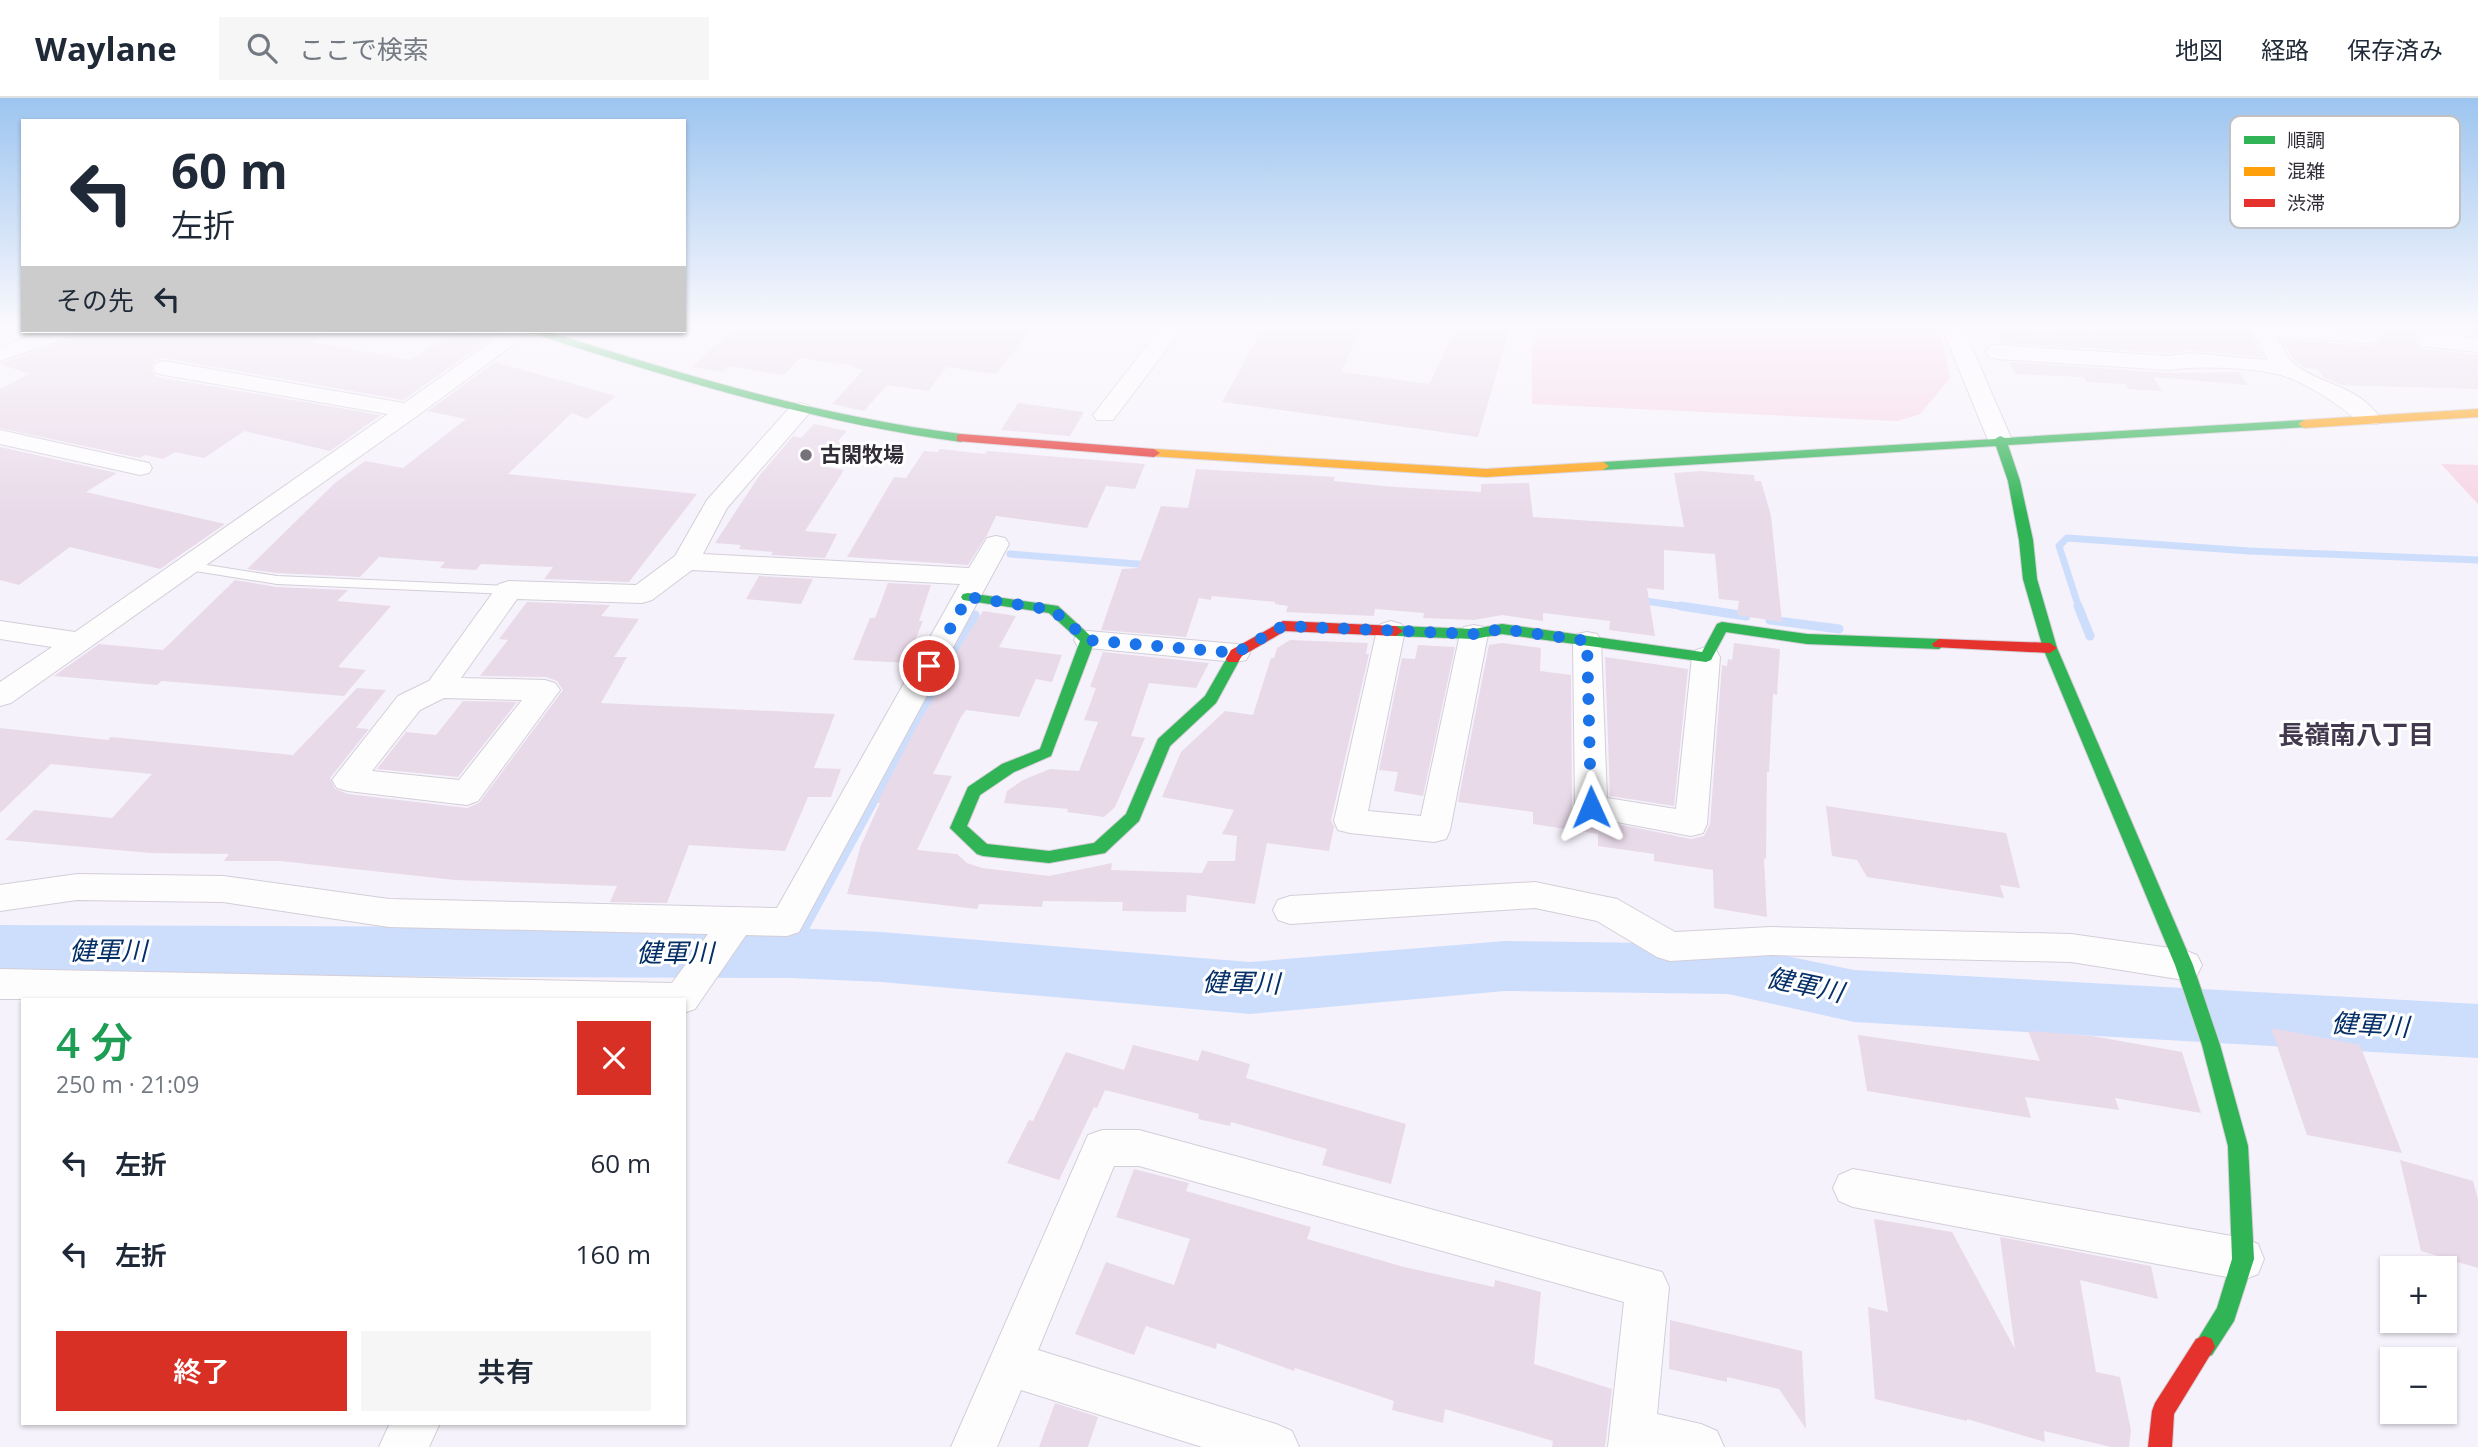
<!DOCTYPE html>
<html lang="ja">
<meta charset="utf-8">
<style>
:root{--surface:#fff;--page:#f6f6f7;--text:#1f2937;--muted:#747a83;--line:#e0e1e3;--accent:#d93025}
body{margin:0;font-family:"Open Sans","Noto Sans JP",sans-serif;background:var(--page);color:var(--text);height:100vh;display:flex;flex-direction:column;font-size:26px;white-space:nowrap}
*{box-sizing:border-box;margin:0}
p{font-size:23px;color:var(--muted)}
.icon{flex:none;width:38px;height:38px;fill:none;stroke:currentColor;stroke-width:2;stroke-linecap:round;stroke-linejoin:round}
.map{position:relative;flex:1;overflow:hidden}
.details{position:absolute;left:21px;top:900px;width:665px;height:427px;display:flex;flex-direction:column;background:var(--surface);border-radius:0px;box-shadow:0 2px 5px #0004}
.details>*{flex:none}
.hud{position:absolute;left:21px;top:21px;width:665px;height:214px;border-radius:0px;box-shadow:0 2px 5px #0004;background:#fff;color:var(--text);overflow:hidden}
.controls{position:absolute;left:2380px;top:1158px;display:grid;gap:14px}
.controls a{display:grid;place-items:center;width:77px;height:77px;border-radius:0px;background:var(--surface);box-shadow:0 2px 5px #0004;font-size:35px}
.pin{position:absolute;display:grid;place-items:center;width:60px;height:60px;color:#fff;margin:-30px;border:4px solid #fff;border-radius:50%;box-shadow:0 2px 7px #0007}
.me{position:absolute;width:77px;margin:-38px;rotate:359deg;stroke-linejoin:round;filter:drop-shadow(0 0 5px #0008)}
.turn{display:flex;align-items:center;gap:24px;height:147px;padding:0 35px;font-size:32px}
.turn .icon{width:91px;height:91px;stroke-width:2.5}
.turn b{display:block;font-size:49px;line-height:60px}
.then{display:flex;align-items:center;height:66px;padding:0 35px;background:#0003;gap:14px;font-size:26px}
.round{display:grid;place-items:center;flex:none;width:74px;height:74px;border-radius:0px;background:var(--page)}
.headline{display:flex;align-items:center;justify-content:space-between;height:119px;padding:0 35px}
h1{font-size:42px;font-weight:600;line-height:52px;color:#1e9e55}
.primary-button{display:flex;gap:14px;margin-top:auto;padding:14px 35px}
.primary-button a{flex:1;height:80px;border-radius:0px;background:var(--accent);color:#fff;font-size:28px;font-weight:600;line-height:80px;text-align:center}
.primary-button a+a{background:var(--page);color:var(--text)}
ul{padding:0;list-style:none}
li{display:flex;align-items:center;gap:21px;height:91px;padding:0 35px}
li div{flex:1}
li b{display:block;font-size:26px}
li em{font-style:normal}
header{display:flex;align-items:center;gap:42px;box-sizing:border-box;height:98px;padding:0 35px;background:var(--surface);border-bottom:2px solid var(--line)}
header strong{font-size:33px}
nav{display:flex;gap:38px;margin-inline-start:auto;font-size:24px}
.search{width:490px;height:63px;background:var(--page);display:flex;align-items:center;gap:18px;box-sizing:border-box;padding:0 24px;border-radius:0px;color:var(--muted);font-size:26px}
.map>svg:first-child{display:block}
.green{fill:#f7d5e4}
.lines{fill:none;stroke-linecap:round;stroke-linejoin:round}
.stream-far1{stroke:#cddefd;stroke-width:7}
.stream{stroke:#cddefd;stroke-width:9}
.river{fill:#cddefd;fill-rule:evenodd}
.building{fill:#e9dae9}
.lane-casing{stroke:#d3ced8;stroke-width:2}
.street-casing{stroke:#d3ced8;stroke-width:2}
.fast-casing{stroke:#d3ced8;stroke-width:2}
.slow-casing{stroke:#d3ced8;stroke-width:2}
.jam-casing{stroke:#d3ced8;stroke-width:2}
.lane{fill:#fefdfe;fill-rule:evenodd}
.street{fill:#fefdfe;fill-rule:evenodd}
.fast{fill:#30b455;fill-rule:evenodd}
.slow{fill:#ff9f0a;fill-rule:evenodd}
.jam{fill:#e5322d;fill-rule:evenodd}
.route{stroke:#1a73e8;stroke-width:12;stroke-dasharray:0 21.6}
.poi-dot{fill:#76717b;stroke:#fff;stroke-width:2.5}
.labels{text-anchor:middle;stroke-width:6;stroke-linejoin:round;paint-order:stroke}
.far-poi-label{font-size:21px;font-weight:bold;fill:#312c36;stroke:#fff;text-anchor:start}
.neighbourhood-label{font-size:26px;font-weight:bold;fill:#43394e;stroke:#fff}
.water-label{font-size:26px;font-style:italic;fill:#052f67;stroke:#fff}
.key{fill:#fff;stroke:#c1c0c3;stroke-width:2}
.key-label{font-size:19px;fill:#312c36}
</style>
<header>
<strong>Waylane</strong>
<div class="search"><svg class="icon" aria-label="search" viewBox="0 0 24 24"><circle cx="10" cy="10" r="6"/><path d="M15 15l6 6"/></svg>ここで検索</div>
<nav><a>地図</a><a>経路</a><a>保存済み</a></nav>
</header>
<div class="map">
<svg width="2478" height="1349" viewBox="0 0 2478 1349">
<rect width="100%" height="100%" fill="#f6f2fb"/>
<path class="green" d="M 1538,227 L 1939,227 L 1950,280 L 1920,316 L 1898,323 L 1532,306 L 1532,251 Z
M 2441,366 L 2478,367 L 2478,406 Z"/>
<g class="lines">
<path class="stream-far1" d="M 1010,456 L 1150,467
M 1639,502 L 1693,510
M 2079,510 L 2059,448 L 2067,440 L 2249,453 L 2478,462"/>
<path class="stream" d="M 1681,508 L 1746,518
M 2078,508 L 2090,538
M 1770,522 L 1839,531
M 791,855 L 975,517"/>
<path class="river" d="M 0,827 L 791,830 L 881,834 L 1250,864 L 1505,843 L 1728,846 L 1854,872 L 2478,906 L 2478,960 L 1854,924 L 1728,896 L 1505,893 L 1250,916 L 881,884 L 791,880 L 0,877 Z"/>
</g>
<path class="building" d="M 742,227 L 907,227 L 955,233 L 960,227 L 1034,227 L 996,276 L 947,269 L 928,293 L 887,287 L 864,313 L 832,306 L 863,272 L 853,270 L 855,268 L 800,260 L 784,277 L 728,268 L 723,274 L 692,269 L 731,233 L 741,233 Z
M 1265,227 L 1363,227 L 1341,274 L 1429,286 L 1458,227 L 1511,227 L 1478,339 L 1222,304 Z
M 2098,227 L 2246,227 L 2263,259 L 2189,252 L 2169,255 L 2002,245 L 1996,229 L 2055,235 L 2053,231 L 2102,234 Z
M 2324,227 L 2478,227 L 2478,237 L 2429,233 L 2420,235 L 2416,242 L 2421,251 L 2478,257 L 2478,291 L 2342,287 L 2325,280 L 2317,271 L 2305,270 L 2296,264 L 2281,241 L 2368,248 L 2378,244 L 2381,237 L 2376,230 Z
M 78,233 L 331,233 L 312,244 L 410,262 L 457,233 L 495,238 L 403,302 L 164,260 L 155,262 L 151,271 L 155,278 L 163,280 L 381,317 L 330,353 L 244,333 L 204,360 L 175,354 L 163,361 L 145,357 L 140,360 L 0,330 L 0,291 L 29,276 L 0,266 L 73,240 Z
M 495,264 L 616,298 L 587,321 L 572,315 L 508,376 L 697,396 L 629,484 L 544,481 L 553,469 L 481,466 L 476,472 L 440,470 L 445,464 L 379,459 L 360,479 L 277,475 L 247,471 L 335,385 L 365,363 L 403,370 L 466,321 L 428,313 Z
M 2010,264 L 2169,275 L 2239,274 L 2248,287 L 2153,279 L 2162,293 L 2128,291 L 2125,286 L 2087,284 L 2083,279 L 2015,276 Z
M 1018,305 L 1084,314 L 1070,338 L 1001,332 Z
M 814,326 L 847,333 L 837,344 L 846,345 L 827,369 L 844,372 L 805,433 L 837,436 L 825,460 L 771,457 L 773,454 L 739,451 L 741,447 L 715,445 L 759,378 L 793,338 L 801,340 Z
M 0,349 L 117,375 L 86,394 L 225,426 L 160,471 L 70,449 L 19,487 L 0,482 Z
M 940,351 L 985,356 L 987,353 L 1145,366 L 1135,391 L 1106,388 L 1087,430 L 996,418 L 987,437 L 968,467 L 847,459 L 894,379 L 906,380 L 924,353 L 938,354 Z
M 1196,371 L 1335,379 L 1334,383 L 1395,389 L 1481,394 L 1481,386 L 1529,385 L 1533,419 L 1684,429 L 1674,375 L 1700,373 L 1754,377 L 1755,383 L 1761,383 L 1771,418 L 1782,524 L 1737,517 L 1739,503 L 1719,501 L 1715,456 L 1664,452 L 1664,492 L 1647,490 L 1655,538 L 1609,532 L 1610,523 L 1543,515 L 1543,523 L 1502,517 L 1474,522 L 1423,520 L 1424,515 L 1375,511 L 1374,518 L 1286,514 L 1288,508 L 1275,506 L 1275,504 L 1212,498 L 1211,502 L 1199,500 L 1186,539 L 1101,532 L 1122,471 L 1138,470 L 1161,408 L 1188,410 Z
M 759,478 L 813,481 L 801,506 L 746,501 Z
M 235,482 L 277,489 L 348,492 L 337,503 L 391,508 L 338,569 L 366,572 L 344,598 L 162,583 L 157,587 L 54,578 L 99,546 L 163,552 Z
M 888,485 L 931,487 L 919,523 L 923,523 L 906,565 L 853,562 L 870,520 L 875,520 Z
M 527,504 L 610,507 L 601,518 L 639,521 L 614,559 L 627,559 L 601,605 L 835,616 L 814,670 L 841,671 L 831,699 L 808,699 L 785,753 L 689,747 L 667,805 L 610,804 L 617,788 L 455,782 L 280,763 L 224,763 L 229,756 L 150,755 L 5,742 L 34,712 L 112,720 L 152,676 L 51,666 L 0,715 L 0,630 L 108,642 L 111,639 L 293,657 L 357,590 L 386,592 L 356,630 L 369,631 L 330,680 L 335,691 L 348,696 L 467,710 L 479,705 L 563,592 L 557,583 L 546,579 L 480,578 L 508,542 L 499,541 Z
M 983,513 L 1016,518 L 999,549 L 1062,557 L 1052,584 L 1036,581 L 1019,619 L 966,612 L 961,619 L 933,676 L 952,678 L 917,752 L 957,756 L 967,765 L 982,770 L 1049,778 L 1112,765 L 1111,772 L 1202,775 L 1208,763 L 1235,763 L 1237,738 L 1222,736 L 1234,712 L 1162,699 L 1181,654 L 1225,613 L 1253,617 L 1271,560 L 1274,560 L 1277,550 L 1290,542 L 1368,545 L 1366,556 L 1369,556 L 1331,722 L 1334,729 L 1329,753 L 1267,745 L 1255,806 L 1187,797 L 1186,814 L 1122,813 L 1123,804 L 1043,803 L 1042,809 L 979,806 L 977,811 L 847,796 L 861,747 L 880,705 L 877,705 L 917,628 L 953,568 L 948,568 Z
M 1502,545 L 1541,550 L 1540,573 L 1571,577 L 1572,709 L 1578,718 L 1691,741 L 1704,738 L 1710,726 L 1722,567 L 1727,568 L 1728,561 L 1732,562 L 1734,545 L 1780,551 L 1777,597 L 1773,596 L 1769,674 L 1767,674 L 1766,761 L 1764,760 L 1767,819 L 1714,810 L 1713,772 L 1654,763 L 1654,756 L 1598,748 L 1598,736 L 1533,726 L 1533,714 L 1458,704 L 1489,547 Z
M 1418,547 L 1455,549 L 1423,698 L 1394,693 L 1398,674 L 1379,672 L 1402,560 L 1415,561 Z
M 1103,554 L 1209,565 L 1196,590 L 1149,585 L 1131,638 L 1145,640 L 1115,709 L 1104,719 L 1067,714 L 1068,711 L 1004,705 L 1007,693 L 1023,682 L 1050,671 L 1079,673 L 1098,624 L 1084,622 L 1096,590 L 1090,589 Z
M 1605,559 L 1688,571 L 1674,708 L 1610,698 Z
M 463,603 L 517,604 L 458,679 L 377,671 L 406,634 L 436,637 Z
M 1826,708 L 2006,735 L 2020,790 L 2000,787 L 2004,800 L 1867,779 L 1857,762 L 1832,758 Z
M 2271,930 L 2360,947 L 2402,1055 L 2307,1037 Z
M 2028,933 L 2092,938 L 2182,954 L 2201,1015 L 2115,1000 L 2119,1012 L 2025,999 L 2031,1020 L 1867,993 L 1858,937 L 2040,963 Z
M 1133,947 L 1198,963 L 1202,952 L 1250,966 L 1246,980 L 1406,1026 L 1391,1086 L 1322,1067 L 1327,1051 L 1231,1024 L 1230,1028 L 1198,1021 L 1199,1016 L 1105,992 L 1097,1010 L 1094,1009 L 1059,1082 L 1007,1065 L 1029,1022 L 1033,1023 L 1066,954 L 1124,972 Z
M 2400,1062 L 2473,1083 L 2478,1101 L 2478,1170 L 2421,1153 Z
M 1134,1071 L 1189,1085 L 1186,1093 L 1311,1129 L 1307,1141 L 1404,1169 L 1494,1189 L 1495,1182 L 1541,1194 L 1534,1266 L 1612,1291 L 1605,1349 L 1552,1349 L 1553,1343 L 1445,1311 L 1443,1325 L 1392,1312 L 1394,1303 L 1295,1270 L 1294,1273 L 1217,1245 L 1216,1251 L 1146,1228 L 1134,1257 L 1075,1236 L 1106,1164 L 1174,1187 L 1190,1141 L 1116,1119 Z
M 1874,1121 L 1952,1134 L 2015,1251 L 2000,1139 L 2151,1168 L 2158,1201 L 2080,1182 L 2096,1274 L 2120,1279 L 2131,1332 L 2129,1349 L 2111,1349 L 2044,1333 L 2045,1344 L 1967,1321 L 1967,1323 L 1875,1301 L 1868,1209 L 1888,1214 Z
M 1670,1222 L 1802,1253 L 1806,1331 L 1779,1291 L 1727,1279 L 1727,1284 L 1669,1271 Z
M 1055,1305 L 1098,1319 L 1088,1349 L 1039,1349 Z"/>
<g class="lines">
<defs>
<path id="lane" d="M 188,464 L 277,478 L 509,488 L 516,492 L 509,496 L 277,486 L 183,471 L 183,465 Z"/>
<path id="street" d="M 1163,227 L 1185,227 L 1113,322 L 1097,322 L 1093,317 L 1097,312 Z
M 1941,227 L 1962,227 L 2012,342 L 2009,347 L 2000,349 L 1991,347 L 1988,342 Z
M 2249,227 L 2293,227 L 2376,233 L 2379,238 L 2376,243 L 2368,245 L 2277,238 C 2281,247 2287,260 2294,266 C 2322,288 2357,286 2381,321 L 2377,326 L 2361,326 C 2342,308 2303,282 2277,276 C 2249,270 2198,267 2169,272 L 1997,261 L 1989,259 L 1986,254 L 1989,249 L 1997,247 L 2169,258 L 2189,255 L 2268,262 Z
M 44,233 L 75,233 L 72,238 L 0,263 L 0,249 Z
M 507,233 L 532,233 L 417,318 L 11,605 L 0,608 L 0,584 L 52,549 L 0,541 L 0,523 L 75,534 L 388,316 L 164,277 L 156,275 L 153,270 L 156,265 L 164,263 L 404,305 Z
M 2429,236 L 2478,240 L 2478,254 L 2421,248 L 2418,243 L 2421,238 Z
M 800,305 L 808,307 L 812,312 L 727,410 L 703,456 L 969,470 L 987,440 L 996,438 L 1005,440 L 1009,446 L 799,834 L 787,838 L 746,837 L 695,911 L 684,915 L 684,901 L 0,901 L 0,871 L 672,885 L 708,836 L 389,829 L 223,804 L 77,802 L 0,813 L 0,787 L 77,776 L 223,778 L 389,801 L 777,810 L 960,486 L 692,472 L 652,502 L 642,505 L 517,501 L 461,580 L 545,582 L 555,585 L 560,592 L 478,703 L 467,707 L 348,693 L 337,690 L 332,682 L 398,598 L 429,583 L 499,486 L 509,483 L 636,487 L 675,458 L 707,402 L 792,307 ZM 444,600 L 522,602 L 459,682 L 372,673 L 420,612 Z
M 0,332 L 149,365 L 152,370 L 149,375 L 140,377 L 0,346 Z
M 1391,523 L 1401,526 L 1405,532 L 1368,713 L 1421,718 L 1460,536 L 1464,529 L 1474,527 L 1484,529 L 1488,536 L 1450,732 L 1446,741 L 1434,744 L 1350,735 L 1338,732 L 1334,723 L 1377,532 L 1381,526 Z
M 1088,533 L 1236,546 L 1246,548 L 1250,555 L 1246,562 L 1236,564 L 1078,549 L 1074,542 L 1078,535 Z
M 1587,534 L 1597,536 L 1601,543 L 1607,700 L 1676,711 L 1692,559 L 1696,552 L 1706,549 L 1716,552 L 1720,559 L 1707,726 L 1703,735 L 1691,738 L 1580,717 L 1575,709 L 1573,543 L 1577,536 Z
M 1535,784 L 1617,801 L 1675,834 L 1771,829 L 2071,836 L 2184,852 L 2197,857 L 2202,867 L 2197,877 L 2184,882 L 2071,864 L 1771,857 L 1670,863 L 1657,859 L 1597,823 L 1535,810 L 1290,826 L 1278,822 L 1273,812 L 1278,802 L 1290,798 Z
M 1102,1032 L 1139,1032 L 1662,1174 L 1669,1189 L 1657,1316 L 1701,1326 L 1717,1333 L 1724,1349 L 1608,1349 L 1624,1204 L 1139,1068 L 1114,1068 L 1038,1252 L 1276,1326 L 1292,1333 L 1299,1349 L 1202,1349 L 1021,1292 L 997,1349 L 951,1349 L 1088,1037 Z
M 1853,1071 L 2243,1140 L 2258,1146 L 2264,1161 L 2258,1176 L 2243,1182 L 1853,1109 L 1839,1103 L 1833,1090 L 1839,1077 Z
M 390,1325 L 440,1325 L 429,1349 L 379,1349 Z"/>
<path id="fast" d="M 531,233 L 546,233 C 683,277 818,318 961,336 L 967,340 L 961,344 C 813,324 673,281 532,235 Z
M 2304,322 L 2310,326 L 2308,329 L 2008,347 L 2020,383 L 2033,442 L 2037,481 L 2057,550 L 2193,867 L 2220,947 L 2248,1048 L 2254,1161 L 2234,1223 L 2212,1257 L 2204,1260 L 2196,1257 L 2193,1249 L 2217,1210 L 2232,1161 L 2228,1048 L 2202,947 L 2175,867 L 2043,550 L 2023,481 L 2019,442 L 2008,383 L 1996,348 L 1603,372 L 1597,368 L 1603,364 L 1995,341 L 2000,338 L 2005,340 Z
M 968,495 L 1058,508 L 1095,542 L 1051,658 L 1014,674 L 980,697 L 967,728 L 987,746 L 1049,753 L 1094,745 L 1126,716 L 1158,641 L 1205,598 L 1228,558 L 1233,556 L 1240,561 L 1216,605 L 1170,648 L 1139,723 L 1105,755 L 1049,765 L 983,758 L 977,756 L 950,730 L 968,689 L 1002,666 L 1040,651 L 1080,543 L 1049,515 L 963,502 L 961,499 L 963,496 Z
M 1722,524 L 1807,536 L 1939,541 L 1946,546 L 1939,551 L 1807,546 L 1726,534 L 1711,562 L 1706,564 L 1502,536 L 1474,541 L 1396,538 L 1389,533 L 1396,528 L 1474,531 L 1502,526 L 1702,554 L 1717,526 Z"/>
<path id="slow" d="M 2478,311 L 2478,319 L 2304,330 L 2298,326 L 2304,322 Z
M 1154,351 L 1486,371 L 1603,364 L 1609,368 L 1603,372 L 1486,379 L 1150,358 L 1150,352 Z"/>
<path id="jam" d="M 961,336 L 1154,351 L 1160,355 L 1154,359 L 957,343 L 957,337 Z
M 1283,523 L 1396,528 L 1403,533 L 1396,538 L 1285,533 L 1242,558 L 1238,564 L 1228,564 L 1226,561 L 1231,552 Z
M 1939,541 L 2050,545 L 2057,550 L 2050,555 L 1934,549 L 1932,546 Z
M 2204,1238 L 2212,1241 L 2215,1249 L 2174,1316 L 2172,1349 L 2148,1349 L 2152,1313 L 2155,1305 L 2196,1241 Z"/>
</defs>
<use href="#lane" class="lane-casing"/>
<use href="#street" class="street-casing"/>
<use href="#fast" class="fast-casing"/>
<use href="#slow" class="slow-casing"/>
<use href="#jam" class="jam-casing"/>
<use href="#lane" class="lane"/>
<use href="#street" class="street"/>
<use href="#fast" class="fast"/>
<use href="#slow" class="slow"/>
<use href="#jam" class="jam"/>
</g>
<linearGradient id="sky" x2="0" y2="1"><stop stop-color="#9dc5f0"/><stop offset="0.55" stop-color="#fbf9fd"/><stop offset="1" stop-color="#fbf9fd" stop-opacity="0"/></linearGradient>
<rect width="2478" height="415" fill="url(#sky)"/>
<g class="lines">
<path class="route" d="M 929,568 L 968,499 L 1053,512 L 1088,542 L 1236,555 L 1283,528 L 1474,536 L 1502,531 L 1587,543 L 1591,709"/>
</g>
<circle class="poi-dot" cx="806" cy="357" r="7"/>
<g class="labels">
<g class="far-poi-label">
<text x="820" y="364">古閑牧場</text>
</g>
<g class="neighbourhood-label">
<text x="2356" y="646">長嶺南八丁目</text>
</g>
<g class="water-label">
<text x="108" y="862">健軍川</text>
<text x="675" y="864">健軍川</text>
<text transform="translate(1241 885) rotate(1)" y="9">健軍川</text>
<text transform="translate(1805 887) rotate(12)" y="9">健軍川</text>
<text transform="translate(2370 927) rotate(3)" y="9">健軍川</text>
</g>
</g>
<rect x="2230" y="18" width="230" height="112" rx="10" class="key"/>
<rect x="2244" y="38" width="31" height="8" fill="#30b455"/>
<rect x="2244" y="69" width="31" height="9" fill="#ff9f0a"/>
<rect x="2244" y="101" width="31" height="8" fill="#e5322d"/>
<g class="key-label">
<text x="2287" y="49">順調</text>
<text x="2287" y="80">混雑</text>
<text x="2287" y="112">渋滞</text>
</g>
</svg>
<div class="controls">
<a>+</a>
<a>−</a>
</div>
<div class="pin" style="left:929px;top:568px;background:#d93025"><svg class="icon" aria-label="arrive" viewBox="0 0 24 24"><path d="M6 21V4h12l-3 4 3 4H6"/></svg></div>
<svg class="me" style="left:1591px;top:709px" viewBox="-20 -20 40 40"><path d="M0-17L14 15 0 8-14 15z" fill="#1a73e8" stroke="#fff" stroke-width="4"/></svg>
<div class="hud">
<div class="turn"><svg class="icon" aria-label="left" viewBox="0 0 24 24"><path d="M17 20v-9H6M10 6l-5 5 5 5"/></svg><div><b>60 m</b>左折</div></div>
<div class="then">その先<svg class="icon" aria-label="left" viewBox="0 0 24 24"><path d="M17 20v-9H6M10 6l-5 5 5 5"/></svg></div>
</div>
<section class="details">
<div class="headline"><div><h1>4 分</h1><p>250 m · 21:09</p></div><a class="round" style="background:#d93025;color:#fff"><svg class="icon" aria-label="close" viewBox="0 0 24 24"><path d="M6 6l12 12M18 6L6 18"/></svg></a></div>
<ul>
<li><svg class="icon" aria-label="left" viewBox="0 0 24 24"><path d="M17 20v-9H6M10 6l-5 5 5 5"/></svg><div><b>左折</b></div><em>60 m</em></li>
<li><svg class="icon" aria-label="left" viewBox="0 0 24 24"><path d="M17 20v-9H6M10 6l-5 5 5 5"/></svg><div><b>左折</b></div><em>160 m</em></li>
</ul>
<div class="primary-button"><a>終了</a><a>共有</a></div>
</section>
</div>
